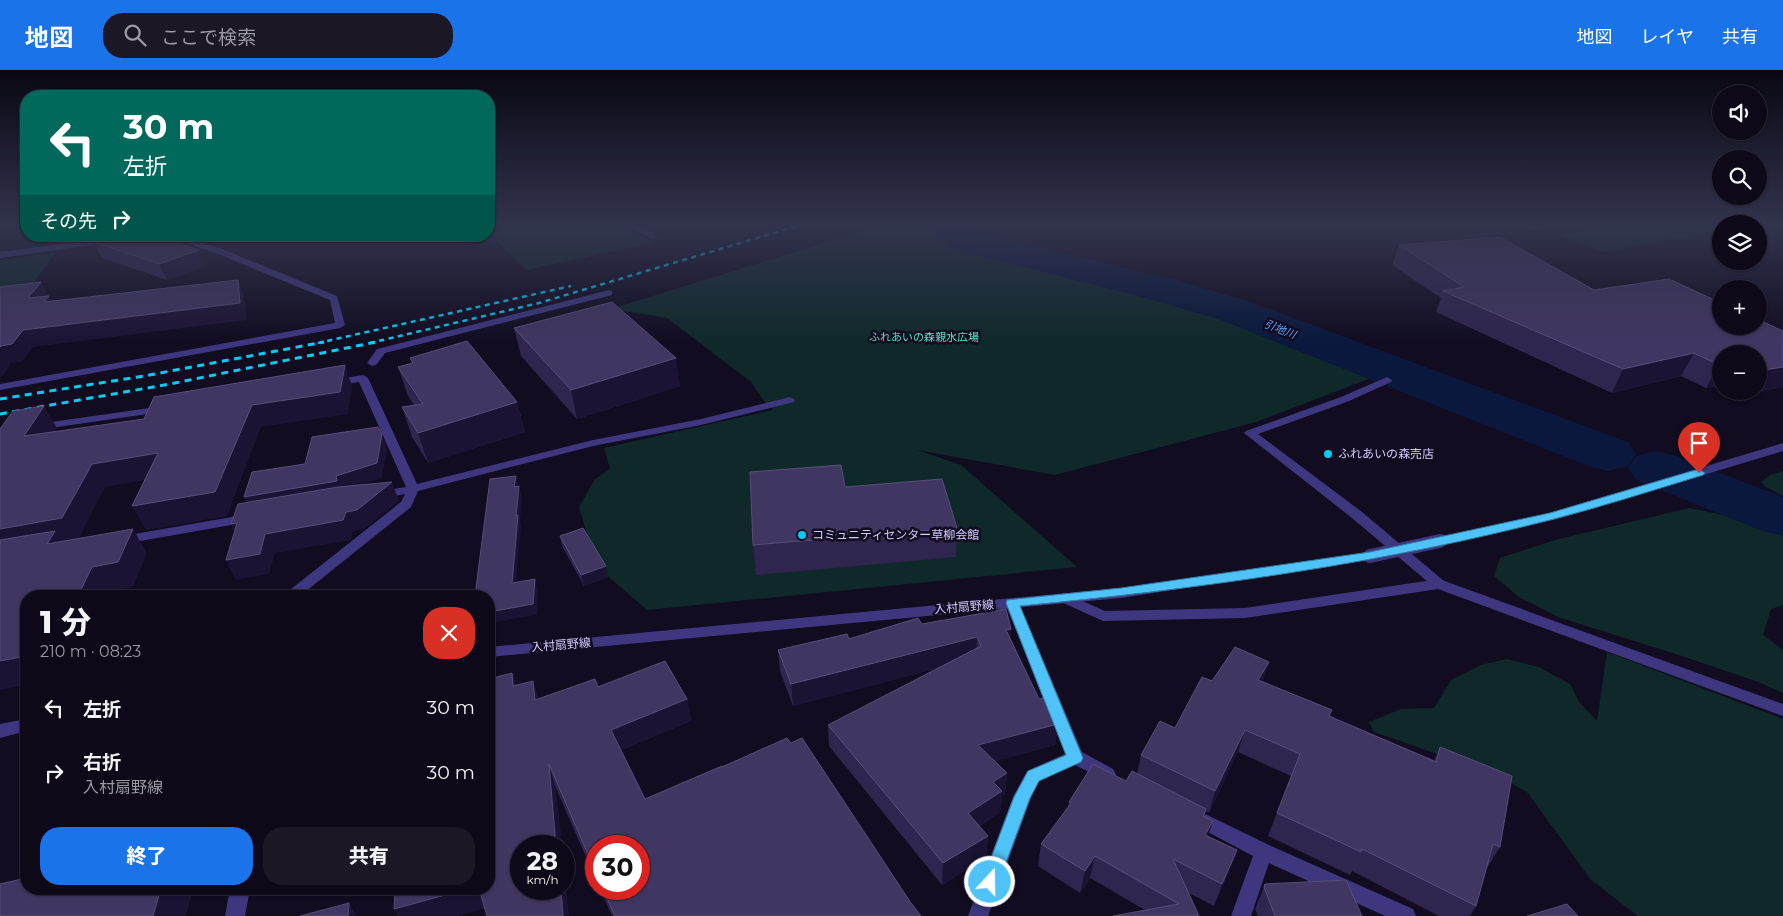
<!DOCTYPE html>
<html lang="ja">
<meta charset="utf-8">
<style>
:root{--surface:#0d0918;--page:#1b1725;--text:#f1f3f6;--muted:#9a9aa2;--line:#2d2a37;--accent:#1a73e8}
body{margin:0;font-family:Montserrat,"Noto Sans JP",sans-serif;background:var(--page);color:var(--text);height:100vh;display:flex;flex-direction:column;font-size:19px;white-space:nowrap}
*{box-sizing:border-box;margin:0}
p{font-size:16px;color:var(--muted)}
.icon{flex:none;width:28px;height:28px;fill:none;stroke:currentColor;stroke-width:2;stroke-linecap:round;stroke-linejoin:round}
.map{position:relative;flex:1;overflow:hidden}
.panel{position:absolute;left:20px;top:520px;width:475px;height:305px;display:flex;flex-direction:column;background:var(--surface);border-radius:20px;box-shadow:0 1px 4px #0004,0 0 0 1px var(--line)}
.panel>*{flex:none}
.guide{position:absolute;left:20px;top:20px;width:475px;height:152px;border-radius:20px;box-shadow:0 1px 4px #0004,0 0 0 1px var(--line);background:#00695c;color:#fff;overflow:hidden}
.buttons{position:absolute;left:1712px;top:15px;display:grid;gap:10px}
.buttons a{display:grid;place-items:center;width:55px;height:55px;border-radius:50%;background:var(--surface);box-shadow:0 1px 4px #0004,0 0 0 1px var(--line);font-size:25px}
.speed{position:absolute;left:510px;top:765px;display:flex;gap:10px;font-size:25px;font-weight:700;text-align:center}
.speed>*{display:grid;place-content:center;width:65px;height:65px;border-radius:50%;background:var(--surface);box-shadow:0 1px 4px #0004,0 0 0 1px var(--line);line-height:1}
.speed small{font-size:12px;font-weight:400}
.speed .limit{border:8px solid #d22;background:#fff;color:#111}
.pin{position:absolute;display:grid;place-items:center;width:42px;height:42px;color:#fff;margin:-51px -21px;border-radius:50% 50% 50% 0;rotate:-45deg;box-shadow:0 0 5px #0007}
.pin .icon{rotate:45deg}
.me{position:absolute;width:55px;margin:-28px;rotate:21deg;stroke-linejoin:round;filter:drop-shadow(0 0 4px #0008)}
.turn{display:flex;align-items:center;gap:18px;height:105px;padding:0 20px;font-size:22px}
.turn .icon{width:65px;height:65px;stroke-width:2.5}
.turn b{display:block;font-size:35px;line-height:42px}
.then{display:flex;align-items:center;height:48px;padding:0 20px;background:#0003;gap:10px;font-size:19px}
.round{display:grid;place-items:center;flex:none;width:52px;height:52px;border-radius:20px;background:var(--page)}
.overview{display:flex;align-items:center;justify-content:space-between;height:85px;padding:0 20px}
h1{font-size:30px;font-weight:800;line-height:38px}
.action{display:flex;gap:10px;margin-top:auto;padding:10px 20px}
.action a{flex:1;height:58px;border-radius:20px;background:var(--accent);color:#fff;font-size:20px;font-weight:800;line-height:58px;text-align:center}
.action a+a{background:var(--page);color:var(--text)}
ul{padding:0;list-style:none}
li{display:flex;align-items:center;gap:15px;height:65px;padding:0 20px}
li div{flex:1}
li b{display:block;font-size:19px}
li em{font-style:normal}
header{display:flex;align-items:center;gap:30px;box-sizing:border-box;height:70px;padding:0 25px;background:var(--accent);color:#fff}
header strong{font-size:24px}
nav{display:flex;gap:28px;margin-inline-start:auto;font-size:18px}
.search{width:350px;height:45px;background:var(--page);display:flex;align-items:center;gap:12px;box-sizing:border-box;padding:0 18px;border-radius:20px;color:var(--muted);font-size:19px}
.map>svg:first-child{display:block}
.green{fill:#0f292a}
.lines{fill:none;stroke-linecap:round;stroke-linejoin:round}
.river{fill:#09183c;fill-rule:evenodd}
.pedestrian{fill:#3e377f;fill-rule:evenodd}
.minor{fill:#3e377f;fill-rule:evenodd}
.tertiary{fill:#3e377f;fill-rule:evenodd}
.rail-far1{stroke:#00cdf6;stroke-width:2.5;stroke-dasharray:5 4.5;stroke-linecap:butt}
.rail{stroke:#00cdf6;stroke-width:3;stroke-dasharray:7 5.5;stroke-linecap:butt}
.tertiary-bridge{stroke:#3e377f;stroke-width:14}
.wall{fill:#2f254e}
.shaded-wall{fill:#1c1334}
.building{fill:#413661;stroke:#584e7a}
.route{fill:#4fc3f7;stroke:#337fa1}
.poi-dot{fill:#00cdf6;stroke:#110c20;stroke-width:2}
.labels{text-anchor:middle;stroke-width:5;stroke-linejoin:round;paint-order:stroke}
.far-water-label{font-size:11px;font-style:italic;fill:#59a7ff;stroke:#110c20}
.far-park-label{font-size:11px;fill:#57dfc6;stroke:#110c20}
.poi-label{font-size:12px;fill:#d4cbff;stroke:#110c20;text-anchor:start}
.street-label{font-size:12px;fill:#d4cbff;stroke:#110c20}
</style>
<header>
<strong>地図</strong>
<div class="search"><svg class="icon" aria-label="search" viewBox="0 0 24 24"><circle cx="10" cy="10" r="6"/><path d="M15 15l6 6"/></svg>ここで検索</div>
<nav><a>地図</a><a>レイヤ</a><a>共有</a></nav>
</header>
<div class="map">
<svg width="1783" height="846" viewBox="0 0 1783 846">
<rect width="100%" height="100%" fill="#110c20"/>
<path class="green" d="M 489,155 L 617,155 L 656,172 L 526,200 L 489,163 Z
M 882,155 L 960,155 L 964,160 L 987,173 L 1195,234 L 1379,305 L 1256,352 L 1055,405 L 917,380 L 961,395 L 1077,497 L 647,540 L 597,497 L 579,437 L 595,409 L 610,399 L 604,378 L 773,340 L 764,331 L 751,312 L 667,248 L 611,239 Z
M 1617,155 L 1721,155 L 1721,160 L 1604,182 L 1559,165 Z
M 55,183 L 26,224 L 0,228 L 0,190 Z
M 1783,401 L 1783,426 L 1766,417 L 1761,412 L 1770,405 Z
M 1689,438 L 1729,446 L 1783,463 L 1783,535 L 1771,539 L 1763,565 L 1783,580 L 1783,623 L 1761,613 L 1682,586 L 1558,547 L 1519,527 L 1494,506 L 1500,488 L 1555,470 Z
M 1607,582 L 1783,649 L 1783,846 L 1638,846 L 1591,810 L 1528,723 L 1497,705 L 1374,662 L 1369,652 L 1401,639 L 1434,638 L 1451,610 L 1481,595 L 1506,589 L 1539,597 L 1570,614 L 1579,632 L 1597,651 Z"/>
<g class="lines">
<path class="river" d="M 930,155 L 966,155 L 979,163 L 1179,211 L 1248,231 L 1628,372 L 1636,384 L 1628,396 L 1608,401 L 1588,396 L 1218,249 L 1149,229 L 953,179 L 941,172 Z
M 1656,381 L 1676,386 L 1783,427 L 1783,466 L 1762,461 L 1636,410 L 1628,398 L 1636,386 Z"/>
<path class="pedestrian" d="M 609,220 L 612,221 L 612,225 L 385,283 L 376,295 L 372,296 L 367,293 L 377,279 Z
M 1387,307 L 1392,310 L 1391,312 L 1349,331 L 1258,364 L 1362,442 L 1444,511 L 1446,514 L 1444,517 L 1434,517 L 1352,448 L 1244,363 L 1246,361 L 1341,327 Z
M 790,327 L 795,330 L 794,332 L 701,355 L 593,376 L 587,373 L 593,370 L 701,349 Z"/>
<path class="minor" d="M 627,155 L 637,155 L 658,167 L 651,169 Z
M 1553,155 L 1533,160 L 1529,158 L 1537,155 Z
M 120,166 L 144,166 L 140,168 L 0,188 L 0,182 Z
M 163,166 L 177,166 L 222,179 L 337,226 L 345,255 L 340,258 L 0,320 L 0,314 L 335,253 L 330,230 L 216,183 Z
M 363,305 L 368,308 L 417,414 L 593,370 L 599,373 L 597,375 L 418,421 L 411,437 L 300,526 L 284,526 L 286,523 L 401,432 L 405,424 L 379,429 L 373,425 L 375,422 L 406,417 L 359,312 L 334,316 L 329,313 L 334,310 Z
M 164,336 L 170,339 L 168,341 L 37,360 L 31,357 L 37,354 Z
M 249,444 L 254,445 L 255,448 L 254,451 L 123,474 L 116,470 L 123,466 Z
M 1439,509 L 1783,634 L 1783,646 L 1438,519 L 1245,548 L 1103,551 L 1059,531 L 1057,528 L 1059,525 L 1064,523 L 1105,541 L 1245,538 Z
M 1012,528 L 1017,530 L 1019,533 L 1082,682 L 1113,699 L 1116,704 L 1113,709 L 1107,711 L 1075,695 L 1039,711 L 1031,728 L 988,846 L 968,846 L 1013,727 L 1027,701 L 1065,684 L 1005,533 L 1007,530 Z
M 1197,740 L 1271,776 L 1413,839 L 1416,846 L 1385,846 L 1269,793 L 1251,846 L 1231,846 L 1253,786 L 1191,753 L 1188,748 L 1191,743 Z
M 230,819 L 250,819 L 245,846 L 225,846 Z"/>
<path class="tertiary" d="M 1783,373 L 1783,381 L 1557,449 L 1440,475 L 1433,471 L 1440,467 L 1549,443 Z
M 1370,482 L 1375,483 L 1377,486 L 1375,489 L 1121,528 L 489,587 L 489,577 L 1121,518 Z
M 26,649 L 26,661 L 0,668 L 0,654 Z"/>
<path class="rail-far1" d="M 318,273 L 571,216
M 370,273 L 539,233 L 801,155"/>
<path class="rail" d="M 0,329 L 144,306 L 324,272
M 0,344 L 170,314 L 376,272"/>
<path class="tertiary-bridge" d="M 1370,486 L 1440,471"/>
</g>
<path class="wall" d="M 659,155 L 676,155 L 666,158 Z
M 1500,167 L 1594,220 L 1669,209 L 1721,233 L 1721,256 L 1759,256 L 1759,250 L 1783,261 L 1783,317 L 1750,323 L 1746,321 L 1759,321 L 1759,284 L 1721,284 L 1721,315 L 1706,318 L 1681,306 L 1612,323 L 1436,242 L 1441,228 L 1392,195 L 1399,175 Z
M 94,172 L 206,196 L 167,210 L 102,188 Z
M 514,258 L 680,316 L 577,349 L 521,286 Z
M 410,288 L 517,332 L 525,362 L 428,393 L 412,367 L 402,337 L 414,335 L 408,326 L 398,297 L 412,293 Z
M 957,458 L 956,487 L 756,505 L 753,475 Z
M 560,466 L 608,507 L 584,516 L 562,476 Z
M 922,554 L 1011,559 L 1010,568 L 1039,629 L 1058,654 L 1055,675 L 995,691 L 1007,703 L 1005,724 L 1002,726 L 1000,742 L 979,756 L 988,766 L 986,787 L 942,815 L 829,676 L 828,655 L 938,598 L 793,636 L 780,601 L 778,580 L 849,569 Z
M 512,603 L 516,615 L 539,629 L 598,617 L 687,629 L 691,651 L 621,680 L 645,729 L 722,697 L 911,833 L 921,846 L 612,846 L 600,819 L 639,819 L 596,776 L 596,810 L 555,716 L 562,776 L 521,776 L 485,838 L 457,846 L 397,846 L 489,819 Z
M 1212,611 L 1263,611 L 1329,646 L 1434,690 L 1440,677 L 1500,777 L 1487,798 L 1476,836 L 1470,846 L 1439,846 L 1352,801 L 1350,805 L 1268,766 L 1291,706 L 1238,682 L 1209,743 L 1206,741 L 1204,747 L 1208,766 L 1229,802 L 1214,836 L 1189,823 L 1199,846 L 1145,840 L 1090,808 L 1080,823 L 1038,796 L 1041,774 L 1068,737 L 1069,732 L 1126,711 L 1137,704 L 1141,685 L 1175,658 Z
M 1265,814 L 1362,846 L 1258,846 L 1255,839 Z"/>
<path class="shaded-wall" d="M 665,155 L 676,155 L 666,158 Z
M 199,180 L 206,196 L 167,210 L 159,194 Z
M 238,210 L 244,226 L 247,250 L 33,277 L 22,292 L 11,293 L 0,309 L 0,277 L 23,260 Z
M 41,212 L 58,243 L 28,228 Z
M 1694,283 L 1681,306 L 1612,323 L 1623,299 Z
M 676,288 L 680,316 L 577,349 L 571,320 Z
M 1721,294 L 1721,315 L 1706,318 L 1719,295 Z
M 345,295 L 352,316 L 348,344 L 261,357 L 227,446 L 146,460 L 132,436 L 252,335 Z
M 1783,297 L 1783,317 L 1750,323 L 1751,321 L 1759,321 L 1759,309 L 1764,300 Z
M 517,332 L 525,362 L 428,393 L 418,363 Z
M 44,336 L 57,358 L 38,389 L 24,366 Z
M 382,364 L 387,379 L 382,408 L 342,421 L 251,442 L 244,427 L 336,406 Z
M 158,383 L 170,406 L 105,417 L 77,472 L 0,486 L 0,459 L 92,394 Z
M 516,406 L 518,416 L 517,427 L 514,417 Z
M 392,412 L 399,431 L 364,459 L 353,461 L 351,470 L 275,483 L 269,504 L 236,510 L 226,490 L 265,464 L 346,442 Z
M 519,416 L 522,426 L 520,449 L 521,456 L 515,523 L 512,513 L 516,446 Z
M 237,453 L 240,474 L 231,454 Z
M 133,459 L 147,483 L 133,517 L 107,522 L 105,526 L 78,526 L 92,497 Z
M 606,496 L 608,507 L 584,516 L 581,505 Z
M 535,509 L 538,520 L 537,545 L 489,553 L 489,542 Z
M 1011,559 L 1009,579 L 1006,560 Z
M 977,567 L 976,588 L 793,636 L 791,614 Z
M 26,586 L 26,615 L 0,620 L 0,591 Z
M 1269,592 L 1262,614 L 1258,610 Z
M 512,603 L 519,625 L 513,616 Z
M 533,611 L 540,633 L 535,630 Z
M 687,629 L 691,651 L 616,682 L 611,660 Z
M 1058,654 L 1055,675 L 977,696 L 978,675 Z
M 1245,660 L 1238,682 L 1209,743 L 1215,721 Z
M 549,694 L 555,716 L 562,776 L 556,776 Z
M 1007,703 L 1005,724 L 1002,726 L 1000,742 L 966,764 L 968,743 L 993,712 Z
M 1213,751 L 1206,773 L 1205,765 Z
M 988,766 L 986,787 L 942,815 L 943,793 Z
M 1237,780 L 1229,802 L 1214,836 L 1222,814 Z
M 1095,786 L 1090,808 L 1080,823 L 1085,801 Z
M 564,798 L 569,846 L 563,846 L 561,819 L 564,819 Z
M 161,819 L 193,819 L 186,846 L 153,846 Z
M 467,819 L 479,819 L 487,838 L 457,846 L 397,846 L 394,839 Z
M 349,833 L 356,845 L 356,846 L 348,846 Z"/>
<path class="building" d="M 113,166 L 155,166 L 199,180 L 159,194 L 94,172 Z
M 1500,167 L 1594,220 L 1669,209 L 1721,233 L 1721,256 L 1759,256 L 1759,250 L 1783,261 L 1783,297 L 1764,300 L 1759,297 L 1759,284 L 1721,284 L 1721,294 L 1719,295 L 1694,283 L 1623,299 L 1443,221 L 1464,217 L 1399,175 Z
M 238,210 L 240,233 L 23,260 L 12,274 L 1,276 L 0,277 L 0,217 L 41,212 L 28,228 L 49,226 L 44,232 Z
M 612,232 L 676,288 L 571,320 L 514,258 Z
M 467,271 L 517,332 L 418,363 L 402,337 L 423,334 L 398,297 L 413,293 L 410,288 Z
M 345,295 L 340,322 L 252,335 L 215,422 L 132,436 L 158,383 L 92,394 L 62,448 L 0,459 L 0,359 L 13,341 L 44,336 L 24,366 L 144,349 L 154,327 Z
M 378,357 L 382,364 L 377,393 L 336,406 L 337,411 L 244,427 L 252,402 L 305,394 L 312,367 Z
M 841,395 L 845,417 L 942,409 L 957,458 L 753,475 L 750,402 Z
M 516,406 L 514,417 L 519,416 L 516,446 L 518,445 L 512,513 L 535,509 L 533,534 L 489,542 L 489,526 L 475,526 L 490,409 Z
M 392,412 L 357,440 L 346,442 L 343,450 L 265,464 L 260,484 L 226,490 L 237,453 L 231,454 L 238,434 L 338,417 Z
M 583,458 L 606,496 L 581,505 L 560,466 Z
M 133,459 L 118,492 L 92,497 L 78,526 L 26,526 L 26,586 L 0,591 L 0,470 L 55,461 L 47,474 Z
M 430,523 L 429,526 L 408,526 Z
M 1006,539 L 1011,559 L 1006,560 L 1039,629 L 1043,628 L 1058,654 L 978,675 L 1007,703 L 993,712 L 1002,721 L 968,743 L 988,766 L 943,793 L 828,655 L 981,576 L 977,567 L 791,614 L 778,580 L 847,564 L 849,569 L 918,548 L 922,554 Z
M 1235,577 L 1269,592 L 1258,610 L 1332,640 L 1329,646 L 1436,692 L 1440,677 L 1512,706 L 1500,777 L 1493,774 L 1476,836 L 1362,779 L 1361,782 L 1277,743 L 1300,684 L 1245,660 L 1215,721 L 1141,685 L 1160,651 L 1175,658 L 1202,607 L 1212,611 Z
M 665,591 L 687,629 L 611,660 L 645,729 L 722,696 L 722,697 L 787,668 L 791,673 L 802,668 L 911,833 L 921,846 L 615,846 L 603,819 L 639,819 L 639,776 L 596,776 L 596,803 L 549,694 L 556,776 L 521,776 L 521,819 L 561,819 L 563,846 L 487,846 L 479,819 L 489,819 L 489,609 L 512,603 L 513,616 L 533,611 L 535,630 L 595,609 L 598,617 Z
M 1093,694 L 1126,711 L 1132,701 L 1206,739 L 1203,746 L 1213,751 L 1205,765 L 1237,780 L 1222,814 L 1173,789 L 1199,846 L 1113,846 L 1179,834 L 1095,786 L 1085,801 L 1041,774 L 1071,733 L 1069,732 Z
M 26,808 L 26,819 L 161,819 L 153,846 L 0,846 L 0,814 Z
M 1346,810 L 1362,846 L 1275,846 L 1264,817 L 1265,814 Z
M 395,819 L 467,819 L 394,839 Z
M 349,833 L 348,846 L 300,846 Z
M 1567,834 L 1578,846 L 1527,846 Z"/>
<linearGradient id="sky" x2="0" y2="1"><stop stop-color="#090712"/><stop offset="0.57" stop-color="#32344e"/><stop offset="1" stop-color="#32344e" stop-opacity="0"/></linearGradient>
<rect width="1783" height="273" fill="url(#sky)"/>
<path class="route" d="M 1699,399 L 1705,403 L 1703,405 C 1654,420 1604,436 1554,449 C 1380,494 1199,519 1020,536 L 1083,688 L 1081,692 L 1039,711 L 1030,728 L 997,817 L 990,820 L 984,817 L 982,812 L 1014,727 L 1028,701 L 1066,685 L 1006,533 L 1007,530 L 1121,518 L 1370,482 L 1550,443 Z"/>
<g class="poi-dot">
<circle cx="1328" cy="384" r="5"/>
<circle cx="802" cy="465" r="5"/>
</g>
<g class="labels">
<g class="far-water-label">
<text transform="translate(1280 259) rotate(21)" y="4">引地川</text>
</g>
<g class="far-park-label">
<text x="924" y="271">ふれあいの森親水広場</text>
</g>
<g class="poi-label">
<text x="1338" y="388">ふれあいの森売店</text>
<text x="812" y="469">コミュニティセンター草柳会館</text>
</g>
<g class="street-label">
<text transform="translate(964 537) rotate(-5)" y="4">入村扇野線</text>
<text transform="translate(561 575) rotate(-5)" y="4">入村扇野線</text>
</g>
</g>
</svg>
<div class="buttons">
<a><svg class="icon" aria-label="sound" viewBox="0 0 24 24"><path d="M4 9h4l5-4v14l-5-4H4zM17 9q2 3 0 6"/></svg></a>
<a><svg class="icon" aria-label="search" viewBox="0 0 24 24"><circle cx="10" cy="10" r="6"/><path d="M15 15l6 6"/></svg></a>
<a><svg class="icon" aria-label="layers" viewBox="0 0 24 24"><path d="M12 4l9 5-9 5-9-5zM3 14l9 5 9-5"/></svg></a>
<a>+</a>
<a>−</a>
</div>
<div class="speed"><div>28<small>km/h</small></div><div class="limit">30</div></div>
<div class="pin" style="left:1699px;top:403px;background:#d93025"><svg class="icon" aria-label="arrive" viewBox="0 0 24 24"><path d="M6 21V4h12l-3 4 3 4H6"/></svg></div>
<svg class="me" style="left:990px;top:812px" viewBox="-20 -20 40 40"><circle r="17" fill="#4fc3f7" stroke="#fff" stroke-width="3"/><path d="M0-11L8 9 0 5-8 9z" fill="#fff"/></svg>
<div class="guide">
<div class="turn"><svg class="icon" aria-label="left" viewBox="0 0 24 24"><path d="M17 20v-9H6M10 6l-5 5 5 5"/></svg><div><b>30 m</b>左折</div></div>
<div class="then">その先<svg class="icon" aria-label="right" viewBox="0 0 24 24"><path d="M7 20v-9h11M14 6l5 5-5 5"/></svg></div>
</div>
<section class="panel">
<div class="overview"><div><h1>1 分</h1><p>210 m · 08:23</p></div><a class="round" style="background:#d93025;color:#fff"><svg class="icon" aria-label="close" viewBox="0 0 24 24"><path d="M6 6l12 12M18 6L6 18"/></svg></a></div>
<ul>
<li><svg class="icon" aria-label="left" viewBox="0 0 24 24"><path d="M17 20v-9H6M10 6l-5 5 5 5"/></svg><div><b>左折</b></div><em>30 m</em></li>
<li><svg class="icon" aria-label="right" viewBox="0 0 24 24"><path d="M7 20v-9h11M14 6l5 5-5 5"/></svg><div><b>右折</b><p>入村扇野線</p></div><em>30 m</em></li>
</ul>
<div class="action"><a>終了</a><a>共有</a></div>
</section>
</div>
